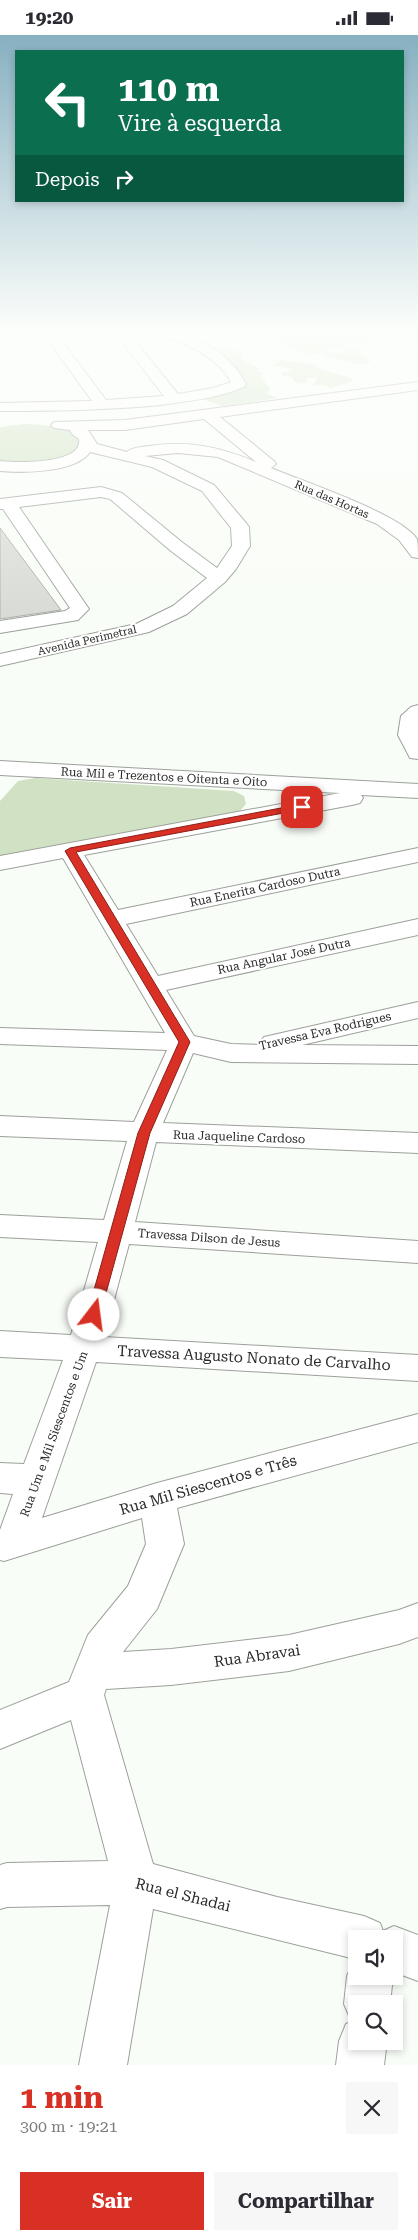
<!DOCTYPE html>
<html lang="pt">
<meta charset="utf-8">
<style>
:root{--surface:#fff;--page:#f7f7f7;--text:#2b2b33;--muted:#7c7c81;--accent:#d93025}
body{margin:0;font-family:"Roboto Serif",serif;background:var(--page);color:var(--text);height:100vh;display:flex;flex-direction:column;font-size:19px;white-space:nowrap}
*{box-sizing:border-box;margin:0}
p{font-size:16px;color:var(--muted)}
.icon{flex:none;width:28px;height:28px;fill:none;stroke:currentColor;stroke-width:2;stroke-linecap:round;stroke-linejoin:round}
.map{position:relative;height:2030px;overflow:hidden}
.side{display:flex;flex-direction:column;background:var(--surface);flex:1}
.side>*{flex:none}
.top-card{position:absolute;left:15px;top:15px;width:389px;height:152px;border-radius:0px;box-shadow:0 2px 8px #0003;background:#0b6e4f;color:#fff;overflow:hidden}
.tools{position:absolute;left:348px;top:1895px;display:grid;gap:10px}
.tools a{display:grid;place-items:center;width:55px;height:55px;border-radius:0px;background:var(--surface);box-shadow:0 2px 8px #0003;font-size:25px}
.pin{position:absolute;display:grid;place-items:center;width:42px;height:42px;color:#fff;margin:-21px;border-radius:10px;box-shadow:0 2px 8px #0006}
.me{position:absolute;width:55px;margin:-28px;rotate:15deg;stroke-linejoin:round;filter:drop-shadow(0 0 4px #0008)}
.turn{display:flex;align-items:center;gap:18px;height:105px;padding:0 20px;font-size:22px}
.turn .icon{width:65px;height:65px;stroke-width:2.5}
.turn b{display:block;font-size:35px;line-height:42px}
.then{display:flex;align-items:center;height:48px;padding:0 20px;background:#0003;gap:10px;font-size:19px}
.round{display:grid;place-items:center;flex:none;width:52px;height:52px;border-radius:0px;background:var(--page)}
.headline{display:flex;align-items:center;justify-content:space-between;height:85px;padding:0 20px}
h1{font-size:30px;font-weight:700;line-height:38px;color:var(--accent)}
.action{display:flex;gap:10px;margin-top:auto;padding:10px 20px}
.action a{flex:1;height:58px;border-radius:0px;background:var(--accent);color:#fff;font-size:20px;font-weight:700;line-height:58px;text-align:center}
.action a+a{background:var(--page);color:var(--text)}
.status{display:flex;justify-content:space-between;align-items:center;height:35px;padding:0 25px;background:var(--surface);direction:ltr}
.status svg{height:14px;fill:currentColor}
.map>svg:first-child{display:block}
.green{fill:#d1e2c4}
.building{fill:#d9dcd6;stroke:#a9aca7}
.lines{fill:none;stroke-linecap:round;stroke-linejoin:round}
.minor-casing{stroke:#9ca09a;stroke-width:2}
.path{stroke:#8a8d89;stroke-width:2;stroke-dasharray:0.5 2;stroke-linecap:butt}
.minor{fill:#fff;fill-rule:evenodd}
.route{fill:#d93025;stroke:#8d1f18}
.labels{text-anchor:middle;stroke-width:4;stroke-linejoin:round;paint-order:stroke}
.far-street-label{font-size:11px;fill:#2a2c29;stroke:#fff}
.street-label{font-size:12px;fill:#2a2c29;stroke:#fff}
.near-street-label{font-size:15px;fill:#2a2c29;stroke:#fff}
</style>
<div class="status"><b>19:20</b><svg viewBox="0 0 49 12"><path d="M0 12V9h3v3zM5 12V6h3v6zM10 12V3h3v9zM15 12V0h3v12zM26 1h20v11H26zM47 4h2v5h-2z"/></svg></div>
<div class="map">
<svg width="418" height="2030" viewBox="0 0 418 2030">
<rect width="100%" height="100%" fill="#f9fdf7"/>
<path class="green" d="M 320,294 L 391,294 L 398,298 L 394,294 L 403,294 L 405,300 L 401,303 L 389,300 L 326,316 L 343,318 L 345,312 L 361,312 L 362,316 L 357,317 L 370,326 L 369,328 C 353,331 339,324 325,320 L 323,317 L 307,321 L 271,301 Z
M 216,311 L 244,317 L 241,322 L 246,327 L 261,334 L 257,336 L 263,339 L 260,341 L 270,354 L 267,359 L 278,363 L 222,371 L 202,364 L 235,354 L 239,342 L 214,312 Z
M 280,325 L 314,329 L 320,334 L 348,342 L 354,346 L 331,353 L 324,350 L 312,351 L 317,345 L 316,342 L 305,344 L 308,347 L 297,349 L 292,343 L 281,340 L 283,337 L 293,334 L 273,331 Z
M 24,389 C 44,390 64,390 81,402 L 79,416 L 53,427 L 0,429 L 0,392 Z
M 35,743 L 234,756 L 244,761 L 246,769 L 238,778 L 0,824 L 0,766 L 18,746 Z"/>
<path class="building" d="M 0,493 L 61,575 L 0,584 Z"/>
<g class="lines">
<defs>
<path id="minor" d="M 40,294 L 53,294 L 106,365 L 164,361 L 112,294 L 125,294 L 178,359 L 213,353 L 231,347 C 215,317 175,304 145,297 L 144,294 C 151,294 160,293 167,294 C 197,299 233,322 246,349 L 244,352 C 218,363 190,366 161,370 C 108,375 54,376 0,376 L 0,368 L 92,366 Z
M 195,294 L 284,294 C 276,303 203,303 195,294 Z
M 418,347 L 418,355 L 220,382 L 274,426 L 276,429 L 271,433 C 302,446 401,479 417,504 C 418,509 418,517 418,523 L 412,522 L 399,505 L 377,489 L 218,422 L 178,418 L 145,421 L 163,425 L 214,450 L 246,488 L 249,492 L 250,511 L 236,534 L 225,547 L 187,579 L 149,597 L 0,631 L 0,619 L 136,589 L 173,571 L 207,543 L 171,516 L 110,464 L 101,462 L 19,472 L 89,574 L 78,585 L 0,598 L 0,586 L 65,576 L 70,573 L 3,474 L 0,474 L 0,464 L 101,452 L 122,458 L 183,508 L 217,533 L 232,511 L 231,493 L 202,456 L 152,432 L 90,417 C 76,438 23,438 0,436 L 0,426 C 15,428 84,430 79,404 L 72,399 L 70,395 L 54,393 L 51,390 L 54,387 L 125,385 ZM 204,384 L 256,427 C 220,412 188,405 149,411 C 142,412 132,412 127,417 L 97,409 L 88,395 L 125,395 Z
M 418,670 L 418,724 L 410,723 L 398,700 L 401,681 L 411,672 Z
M 0,726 L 418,749 L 418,763 L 361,760 L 363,763 L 360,768 L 352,770 L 84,820 L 118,875 L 418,813 L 418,827 L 126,889 L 158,941 L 418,884 L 418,900 L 166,955 L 194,1001 L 231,1009 L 261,1010 L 260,1008 L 264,1002 L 418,967 L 418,983 L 302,1010 L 418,1011 L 418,1029 L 231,1027 L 193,1018 L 163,1088 L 418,1098 L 418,1118 L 156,1107 L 135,1187 L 418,1206 L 418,1228 L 129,1209 L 104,1302 L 418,1320 L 418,1346 L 96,1327 L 42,1483 L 157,1448 L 418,1379 L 418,1407 L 177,1473 L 184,1509 L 157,1574 L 123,1617 L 171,1614 L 289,1600 L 399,1575 L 418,1568 L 418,1602 L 399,1609 L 289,1636 L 171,1650 L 106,1654 L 104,1660 L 153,1829 L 277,1862 L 364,1881 L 380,1888 L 383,1896 L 394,1891 L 418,1900 L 418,1946 L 394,1937 L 394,1904 L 356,1904 L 356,1941 L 393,1941 L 390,1969 L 356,1969 L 356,2006 L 387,2006 L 384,2030 L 336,2030 L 339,2006 L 346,1989 L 353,1986 L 351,1985 L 344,1969 L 347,1941 L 355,1924 L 153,1874 L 127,2030 L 79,2030 L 110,1870 L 7,1872 L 0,1874 L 0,1830 L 7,1828 L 108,1826 L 71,1685 L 0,1714 L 0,1675 L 69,1647 L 88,1600 L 128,1551 L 146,1509 L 142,1483 L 4,1526 L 0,1525 L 0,1495 L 13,1459 L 0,1458 L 0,1428 L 24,1429 L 63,1325 L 0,1322 L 0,1296 L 71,1300 L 98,1207 L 0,1202 L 0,1180 L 104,1185 L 127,1106 L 0,1101 L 0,1081 L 134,1087 L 167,1015 L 0,1009 L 0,993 L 165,998 L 63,823 L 0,835 L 0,821 L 340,758 L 0,740 Z"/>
</defs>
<use href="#minor" class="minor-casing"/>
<path class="path" d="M 405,294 L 407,299 L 418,306"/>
<use href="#minor" class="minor"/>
</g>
<linearGradient id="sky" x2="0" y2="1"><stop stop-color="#87b0c1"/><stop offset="0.51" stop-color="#fcfefb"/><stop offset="1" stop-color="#fcfefb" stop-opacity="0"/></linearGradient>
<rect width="418" height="579" fill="url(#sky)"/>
<path class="route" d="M 302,769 L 305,770 L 305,774 L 76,817 L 190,1007 L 150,1098 L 100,1280 L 98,1284 L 89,1284 L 87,1280 L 138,1098 L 179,1007 L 65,816 L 70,813 Z"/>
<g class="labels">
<g class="far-street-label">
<text transform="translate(332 464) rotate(23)" y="4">Rua das Hortas</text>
<text transform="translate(87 605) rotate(-13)" y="4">Avenida Perimetral</text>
</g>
<g class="street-label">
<text transform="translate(164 742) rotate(3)" y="4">Rua Mil e Trezentos e Oitenta e Oito</text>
<text transform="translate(265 852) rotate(-12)" y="4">Rua Enerita Cardoso Dutra</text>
<text transform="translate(284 921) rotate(-12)" y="4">Rua Angular José Dutra</text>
<text transform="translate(325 996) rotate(-13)" y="4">Travessa Eva Rodrigues</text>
<text transform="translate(239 1102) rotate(2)" y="4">Rua Jaqueline Cardoso</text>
<text transform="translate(209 1203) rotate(4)" y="4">Travessa Dilson de Jesus</text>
<text transform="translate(54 1399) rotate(-70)" y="4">Rua Um e Mil Siescentos e Um</text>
</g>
<g class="near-street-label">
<text transform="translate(254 1323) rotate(3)" y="5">Travessa Augusto Nonato de Carvalho</text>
<text transform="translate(208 1450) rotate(-16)" y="5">Rua Mil Siescentos e Três</text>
<text transform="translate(257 1621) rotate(-8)" y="5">Rua Abravai</text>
<text transform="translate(183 1860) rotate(14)" y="5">Rua el Shadai</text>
</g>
</g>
</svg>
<div class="tools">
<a><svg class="icon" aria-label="sound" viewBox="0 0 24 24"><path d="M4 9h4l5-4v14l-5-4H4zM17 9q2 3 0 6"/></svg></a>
<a><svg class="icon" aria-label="search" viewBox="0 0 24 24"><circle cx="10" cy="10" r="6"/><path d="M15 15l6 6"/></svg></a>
</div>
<div class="pin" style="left:302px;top:772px;background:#d93025"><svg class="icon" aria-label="arrive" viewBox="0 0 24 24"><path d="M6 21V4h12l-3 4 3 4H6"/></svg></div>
<svg class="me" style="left:94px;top:1280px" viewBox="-20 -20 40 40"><circle r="19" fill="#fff"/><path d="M0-13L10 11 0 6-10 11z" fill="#d93025"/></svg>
<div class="top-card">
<div class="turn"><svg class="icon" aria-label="left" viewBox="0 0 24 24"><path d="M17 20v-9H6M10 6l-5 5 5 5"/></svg><div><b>110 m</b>Vire à esquerda</div></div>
<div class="then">Depois<svg class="icon" aria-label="right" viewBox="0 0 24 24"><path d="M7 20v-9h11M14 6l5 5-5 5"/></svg></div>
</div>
</div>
<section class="side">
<div class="headline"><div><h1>1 min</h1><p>300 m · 19:21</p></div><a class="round"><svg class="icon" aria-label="close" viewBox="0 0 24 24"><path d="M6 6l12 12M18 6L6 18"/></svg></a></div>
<div class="action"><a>Sair</a><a>Compartilhar</a></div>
</section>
